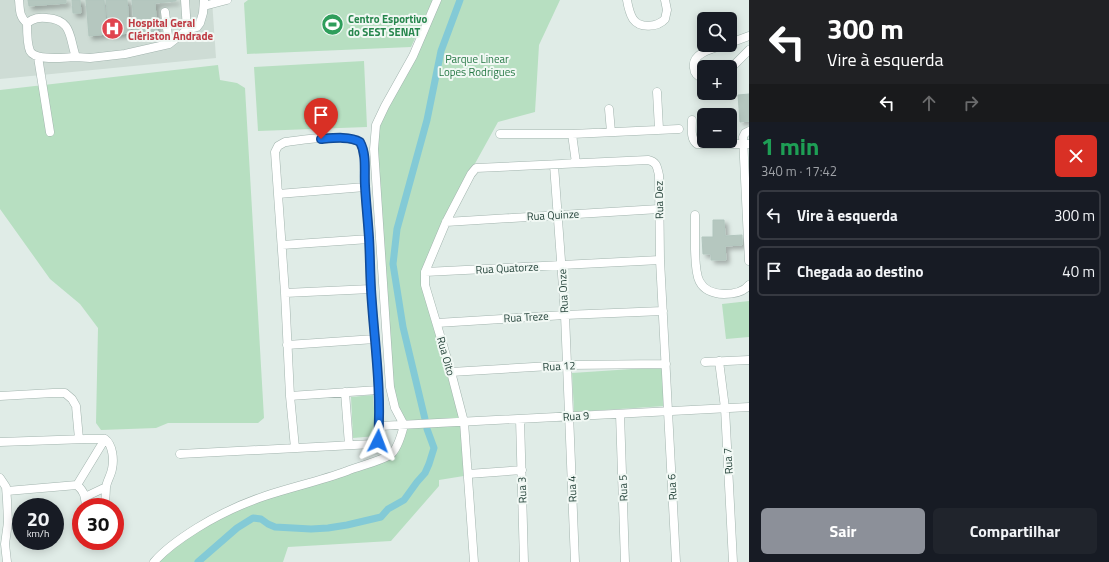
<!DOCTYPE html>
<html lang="pt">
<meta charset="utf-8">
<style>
:root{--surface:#171b24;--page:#20242c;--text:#f1f3f6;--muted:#9ea1a6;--line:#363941;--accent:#8c9099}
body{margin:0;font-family:"Titillium Web",sans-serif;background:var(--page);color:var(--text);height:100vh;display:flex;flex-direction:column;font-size:15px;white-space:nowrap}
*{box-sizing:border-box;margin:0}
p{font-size:13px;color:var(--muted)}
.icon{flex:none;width:22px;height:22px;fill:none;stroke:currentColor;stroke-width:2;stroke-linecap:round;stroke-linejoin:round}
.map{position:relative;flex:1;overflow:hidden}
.panel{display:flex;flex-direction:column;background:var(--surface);width:360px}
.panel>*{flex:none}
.guide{background:#202124;color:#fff;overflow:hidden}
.controls{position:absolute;left:697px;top:12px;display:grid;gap:8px}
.controls a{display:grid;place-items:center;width:40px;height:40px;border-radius:6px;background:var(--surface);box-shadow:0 2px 10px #0003;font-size:20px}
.speed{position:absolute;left:12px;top:498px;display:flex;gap:8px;font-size:20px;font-weight:700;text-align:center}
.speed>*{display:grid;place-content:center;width:52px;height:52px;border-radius:50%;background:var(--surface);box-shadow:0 2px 10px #0003;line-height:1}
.speed small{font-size:10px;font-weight:400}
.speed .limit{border:6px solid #d22;background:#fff;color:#111}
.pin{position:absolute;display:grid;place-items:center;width:34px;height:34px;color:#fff;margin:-41px -17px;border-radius:50% 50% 50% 0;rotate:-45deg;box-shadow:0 0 4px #0007}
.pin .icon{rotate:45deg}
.me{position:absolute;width:44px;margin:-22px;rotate:3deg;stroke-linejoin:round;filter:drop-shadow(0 0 3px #0008)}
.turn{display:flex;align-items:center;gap:14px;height:84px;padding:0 12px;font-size:18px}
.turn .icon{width:52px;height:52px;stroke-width:2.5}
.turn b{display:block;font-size:28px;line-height:34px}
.lanes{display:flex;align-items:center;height:38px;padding:0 12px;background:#0003;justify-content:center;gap:20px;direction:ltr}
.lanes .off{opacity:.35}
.round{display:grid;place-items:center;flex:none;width:42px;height:42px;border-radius:6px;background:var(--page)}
.headline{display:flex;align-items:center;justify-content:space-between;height:68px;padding:0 12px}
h1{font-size:24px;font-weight:700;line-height:30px;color:#1e9e55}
.action{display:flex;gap:8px;margin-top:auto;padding:8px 12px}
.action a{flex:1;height:46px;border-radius:6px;background:var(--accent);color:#fff;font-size:16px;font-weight:700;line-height:46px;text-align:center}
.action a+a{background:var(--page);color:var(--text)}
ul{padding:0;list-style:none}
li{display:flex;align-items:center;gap:12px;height:50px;margin:0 8px 6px;padding:0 4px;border:2px solid var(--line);border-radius:6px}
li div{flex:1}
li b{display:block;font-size:15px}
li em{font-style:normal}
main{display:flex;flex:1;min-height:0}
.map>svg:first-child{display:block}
.built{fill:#cedcd5}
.green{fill:#b7dfc1}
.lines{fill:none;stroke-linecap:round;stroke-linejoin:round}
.canal{stroke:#83cad6;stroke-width:7}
.building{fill:#b5c7bf;stroke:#b2c6be;filter:url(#shadow)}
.minor-casing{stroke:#a2b4ae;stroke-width:9}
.minor{stroke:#fff;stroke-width:8}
.route-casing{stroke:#114b97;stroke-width:10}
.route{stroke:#1a73e8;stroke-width:7}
.labels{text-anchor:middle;stroke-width:4;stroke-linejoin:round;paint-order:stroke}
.leisure-label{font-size:11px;font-weight:bold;fill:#27864d;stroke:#f1f8f4;text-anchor:start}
.health-label{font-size:11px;font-weight:bold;fill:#be3a42;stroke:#f1f8f4;text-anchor:start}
.park-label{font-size:11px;fill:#267845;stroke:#f1f8f4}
.street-label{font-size:11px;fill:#1f3e35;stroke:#f1f8f4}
</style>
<main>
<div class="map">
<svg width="749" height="562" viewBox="0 0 749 562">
<defs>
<filter id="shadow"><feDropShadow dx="3.5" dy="3.5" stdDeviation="2" flood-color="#0004"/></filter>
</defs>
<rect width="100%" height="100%" fill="#e0ece7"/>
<path class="built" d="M 0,0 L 212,0 L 216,58 L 0,79 Z"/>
<path class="green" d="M 248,0 L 433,0 L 411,47 L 247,54 L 244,3 Z
M 439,0 L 560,0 L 539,45 L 535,112 L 498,122 L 472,169 L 425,271 L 453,372 L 470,475 L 439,480 L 439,486 L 391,541 L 288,547 L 283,562 L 151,562 L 216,514 L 388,455 L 402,431 L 394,409 L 374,148 L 377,124 Z
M 364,61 L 367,127 L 258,131 L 254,67 Z
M 218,65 L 220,80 L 237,83 L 245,88 L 264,418 L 258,423 L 168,423 L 156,428 L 101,430 L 96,423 L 98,328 L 80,304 L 50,279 L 0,209 L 0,90 Z
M 749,301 L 749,337 L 726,339 L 722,304 Z
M 662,367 L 665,406 L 574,412 L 572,373 Z
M 373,395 L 376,436 L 353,438 L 351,397 Z"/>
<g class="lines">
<path class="canal" d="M 425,419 L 403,327 L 393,264 L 397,229 L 427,120 L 441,51 L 460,0
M 198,562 L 237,528 L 253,518 L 261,519 L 268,524 L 275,527 L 311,529 L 328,528 L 347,525 L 381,517 L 388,509 L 404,500 L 417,482 L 425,473 L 429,464 L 434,448 L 427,429"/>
</g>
<path class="building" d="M 28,0 L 66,0 L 66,3 L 29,6 Z
M 72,0 L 80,0 L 81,13 L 73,13 Z
M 86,0 L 104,0 L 107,34 L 89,36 Z
M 106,0 L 127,0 L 130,33 L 109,35 Z
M 132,0 L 176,0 L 176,1 L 155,3 L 157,32 L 135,33 Z
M 749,94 L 749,121 L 740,122 L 738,95 Z
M 713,220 L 724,220 L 725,236 L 742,235 L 742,245 L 725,246 L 726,260 L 711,260 L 711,254 L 703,254 L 702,237 L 713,237 Z"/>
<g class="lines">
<defs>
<path id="minor" d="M 19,0 C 20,9 19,17 27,23
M 185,0 L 187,30
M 627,0 C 628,6 630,14 633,19 C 640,29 658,27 665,19 L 667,10 L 665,0
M 204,6 L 227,0
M 165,12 L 169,44
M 730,43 L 749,36
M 38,57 L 50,132
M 76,57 C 66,57 36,62 30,51 C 27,44 27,30 27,23 C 34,18 39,17 47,18 C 73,20 69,38 76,57 L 90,58 L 125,54 L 169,44 L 187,30 L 197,27 L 200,23 L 203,13 L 204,0
M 730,69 L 749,50
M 704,79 C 699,77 694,74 694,68 C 691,53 714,48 724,45
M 657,92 L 659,129
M 609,109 L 611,132
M 703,118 L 704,124
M 692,120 C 692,128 690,139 697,144 L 749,144
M 749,131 L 745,133 L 743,137 L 749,261
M 500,134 L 572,134 L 679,129
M 572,134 L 576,163
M 554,165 L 565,315 L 575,562
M 278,194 L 365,187
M 695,215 C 695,226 695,238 695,249 C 696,271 694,293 724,294 C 733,294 743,293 749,285
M 446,222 L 659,209
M 282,245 L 369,239
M 425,272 L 660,260
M 285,293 L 371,289
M 437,323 L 565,315 L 663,311
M 287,345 L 375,339
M 719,361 L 725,408 L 733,562
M 705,362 L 749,360
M 451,372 L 567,365 L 666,364
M 345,392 L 349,445
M 0,396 L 53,393 L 65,393 L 72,399 L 76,406 L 79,439
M 290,396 L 378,390
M 620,414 L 625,562
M 520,419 L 524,562
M 380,426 L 749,407
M 0,442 L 86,439 L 105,439 C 113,445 114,460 112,469 C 111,475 107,481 106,487 L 85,497
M 180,454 L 373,444 L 378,441 C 382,390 374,340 371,289 C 370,272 370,255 369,238 C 368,221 366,204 365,186 C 364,172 367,155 360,142 C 345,133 303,140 285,142 L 278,146 L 275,152 L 285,293 L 290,396 L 295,448
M 468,474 L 522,470
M 0,478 L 6,487 L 7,500 L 8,522 L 5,544 L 7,562
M 77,485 C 85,492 85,497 86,507
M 7,491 L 77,485 L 105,439
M 105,507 L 106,487
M 154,562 C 166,548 181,538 197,528 C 218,515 241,504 265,496 C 292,487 320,481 347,471 C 359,466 378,462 390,455 C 397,450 402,433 404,425 L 395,408 L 390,387 L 374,149 L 376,125 L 385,106 L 413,56 L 437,0
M 474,562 L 464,422 L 451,372 L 425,285 L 425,272 L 446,222 L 471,174 L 476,168 L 648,160 C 657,162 657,167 659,175 L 660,260 L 676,562"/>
</defs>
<use href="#minor" class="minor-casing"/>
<use href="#minor" class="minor"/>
</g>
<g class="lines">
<defs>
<path id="route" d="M 321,139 C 333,138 350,136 360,142 C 367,155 364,172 365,186 C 366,204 368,221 369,238 C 370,255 370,272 371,289 C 374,340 382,390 378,441"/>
</defs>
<use href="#route" class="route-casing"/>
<use href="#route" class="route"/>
</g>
<defs>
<symbol id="stadium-disc" viewBox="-11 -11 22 22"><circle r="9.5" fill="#2e9e5b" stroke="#f1f8f4"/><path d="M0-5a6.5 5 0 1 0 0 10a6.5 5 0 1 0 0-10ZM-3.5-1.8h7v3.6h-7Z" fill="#fff"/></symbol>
<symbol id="hospital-disc" viewBox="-11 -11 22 22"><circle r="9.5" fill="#e0444e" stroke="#f1f8f4"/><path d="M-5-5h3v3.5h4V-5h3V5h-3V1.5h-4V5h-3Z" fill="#fff"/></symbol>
</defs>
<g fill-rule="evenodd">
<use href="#stadium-disc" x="320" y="12" width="25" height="25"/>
<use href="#hospital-disc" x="100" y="16" width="25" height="25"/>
</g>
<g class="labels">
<g class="leisure-label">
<text x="348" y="23">Centro Esportivo<tspan x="348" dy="13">do SEST SENAT</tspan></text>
</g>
<g class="health-label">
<text x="128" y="27">Hospital Geral<tspan x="128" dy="13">Clériston Andrade</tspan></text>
</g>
<g class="park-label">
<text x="477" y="63">Parque Linear<tspan x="477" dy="13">Lopes Rodrigues</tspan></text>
</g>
<g class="street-label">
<text transform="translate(659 200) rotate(-91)" y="4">Rua Dez</text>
<text transform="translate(553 215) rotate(-3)" y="4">Rua Quinze</text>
<text transform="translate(507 268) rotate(-3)" y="4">Rua Quatorze</text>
<text transform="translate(563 291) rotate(-93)" y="4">Rua Onze</text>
<text transform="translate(526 317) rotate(-3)" y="4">Rua Treze</text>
<text transform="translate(446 356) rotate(74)" y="4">Rua Oito</text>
<text transform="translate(559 366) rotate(-3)" y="4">Rua 12</text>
<text transform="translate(576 416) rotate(-3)" y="4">Rua 9</text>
<text transform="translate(728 461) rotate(-93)" y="4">Rua 7</text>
<text transform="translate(672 487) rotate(-93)" y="4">Rua 6</text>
<text transform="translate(623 488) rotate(-92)" y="4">Rua 5</text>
<text transform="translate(572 489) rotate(-92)" y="4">Rua 4</text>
<text transform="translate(522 490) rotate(-92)" y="4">Rua 3</text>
</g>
</g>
</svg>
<div class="controls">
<a><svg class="icon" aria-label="search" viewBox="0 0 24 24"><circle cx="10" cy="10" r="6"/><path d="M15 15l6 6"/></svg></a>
<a>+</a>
<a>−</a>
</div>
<div class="speed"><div>20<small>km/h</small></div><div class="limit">30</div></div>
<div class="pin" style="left:321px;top:139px;background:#d93025"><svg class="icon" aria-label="arrive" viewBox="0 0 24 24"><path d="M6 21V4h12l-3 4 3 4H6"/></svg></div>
<svg class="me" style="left:378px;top:441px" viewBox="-20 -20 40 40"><path d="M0-17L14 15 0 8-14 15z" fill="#1a73e8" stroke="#fff" stroke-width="4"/></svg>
</div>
<section class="panel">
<div class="guide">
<div class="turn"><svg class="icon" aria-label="left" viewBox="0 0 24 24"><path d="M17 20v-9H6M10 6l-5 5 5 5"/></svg><div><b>300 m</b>Vire à esquerda</div></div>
<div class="lanes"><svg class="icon" aria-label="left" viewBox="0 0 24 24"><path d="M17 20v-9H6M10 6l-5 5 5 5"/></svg><svg class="icon off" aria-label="ahead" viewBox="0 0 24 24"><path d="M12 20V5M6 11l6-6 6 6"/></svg><svg class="icon off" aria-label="right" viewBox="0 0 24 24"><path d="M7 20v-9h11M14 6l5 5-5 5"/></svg></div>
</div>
<div class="headline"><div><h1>1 min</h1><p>340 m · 17:42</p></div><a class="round" style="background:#d93025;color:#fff"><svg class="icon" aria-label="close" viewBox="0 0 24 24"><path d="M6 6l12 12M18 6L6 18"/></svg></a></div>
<ul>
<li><svg class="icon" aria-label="left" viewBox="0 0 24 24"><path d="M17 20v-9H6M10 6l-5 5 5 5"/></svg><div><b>Vire à esquerda</b></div><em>300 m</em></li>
<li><svg class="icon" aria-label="arrive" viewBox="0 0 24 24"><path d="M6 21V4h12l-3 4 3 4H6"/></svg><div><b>Chegada ao destino</b></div><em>40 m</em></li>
</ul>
<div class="action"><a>Sair</a><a>Compartilhar</a></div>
</section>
</main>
